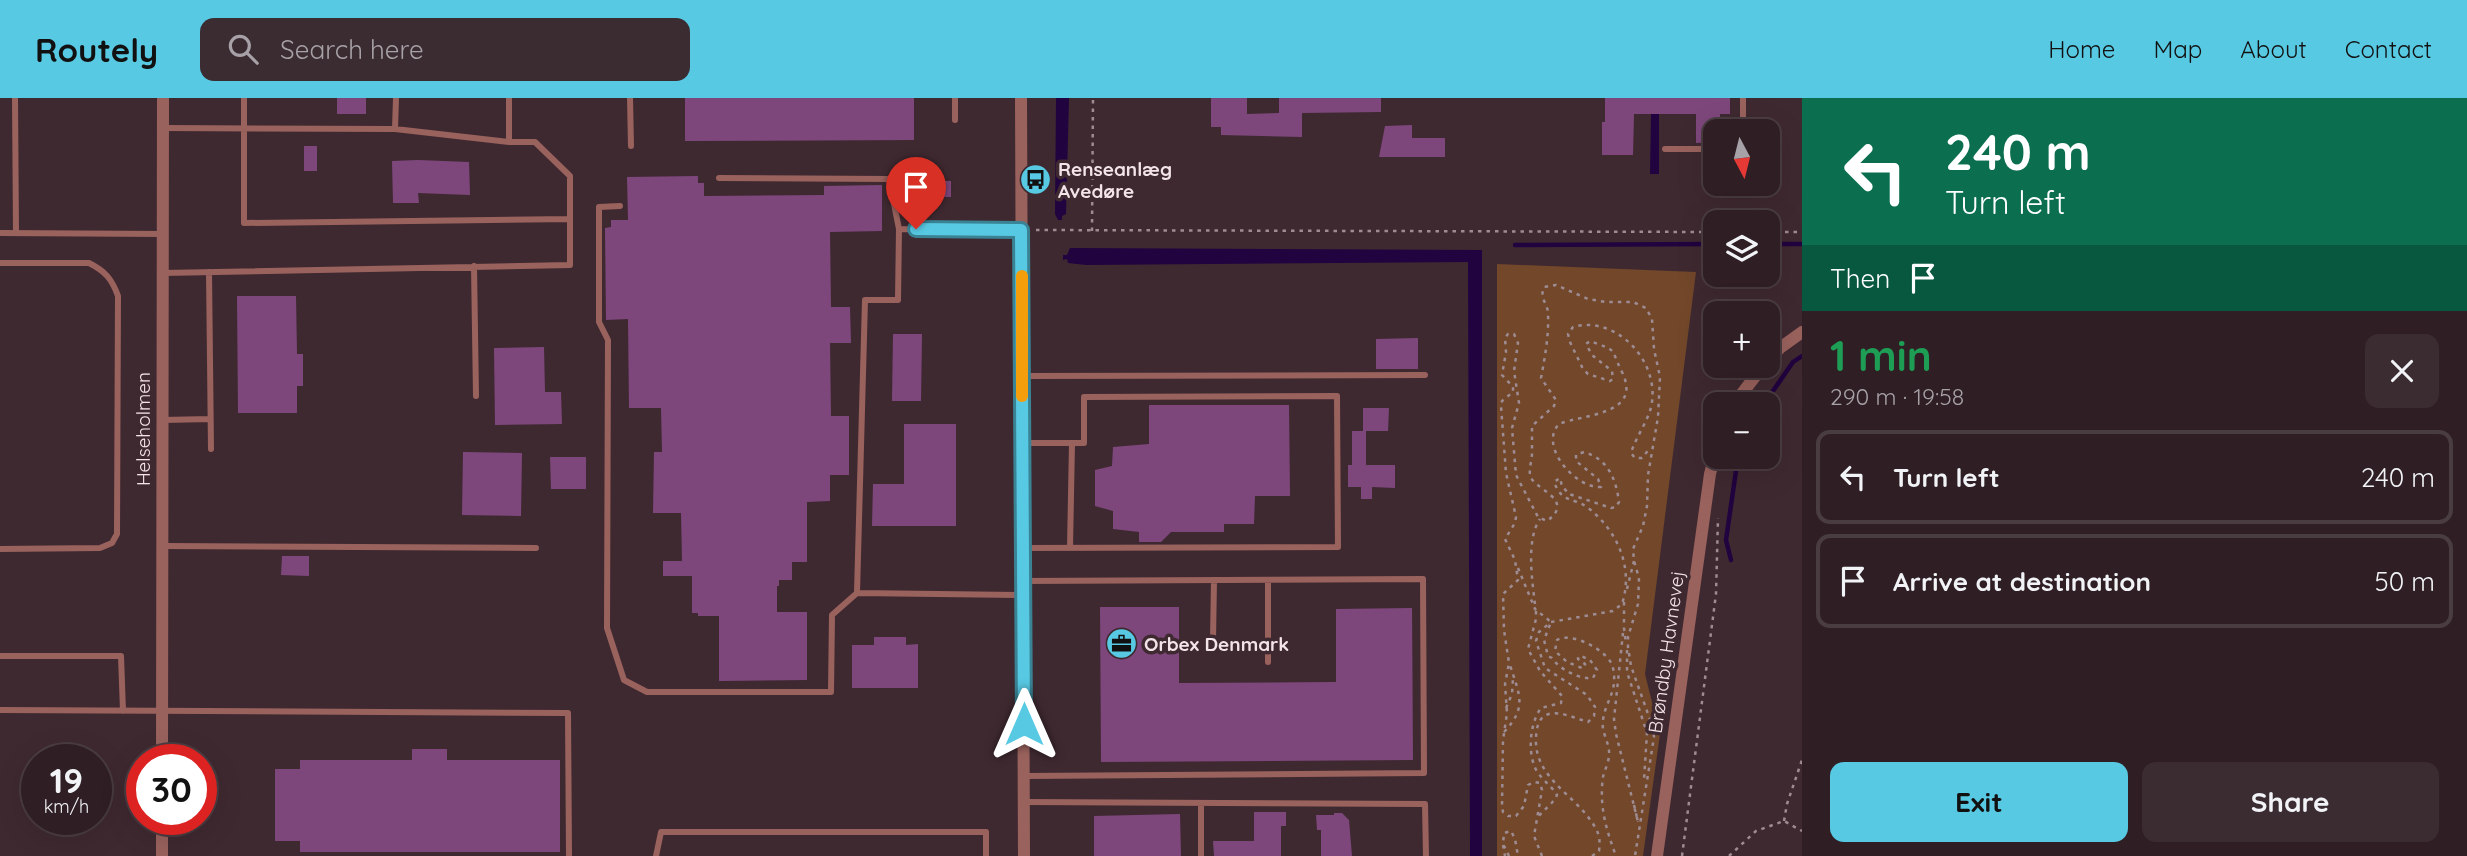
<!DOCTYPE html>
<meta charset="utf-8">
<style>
:root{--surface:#2f1f25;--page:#3b2c32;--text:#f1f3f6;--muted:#a7a2a7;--line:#4a3d42;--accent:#58c9e3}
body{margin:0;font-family:Quicksand,sans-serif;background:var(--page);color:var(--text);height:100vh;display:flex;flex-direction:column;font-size:26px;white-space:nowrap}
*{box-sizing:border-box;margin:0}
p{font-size:23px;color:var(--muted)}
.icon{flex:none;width:38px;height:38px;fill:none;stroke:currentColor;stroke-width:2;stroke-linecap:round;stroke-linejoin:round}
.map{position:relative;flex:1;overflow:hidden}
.sheet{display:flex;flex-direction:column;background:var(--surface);width:665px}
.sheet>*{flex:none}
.guide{background:#0b6e4f;color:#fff;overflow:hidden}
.needle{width:46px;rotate:173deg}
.buttons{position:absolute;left:1703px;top:21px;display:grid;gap:14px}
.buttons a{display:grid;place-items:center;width:77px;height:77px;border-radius:14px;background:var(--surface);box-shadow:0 7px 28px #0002,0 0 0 2px var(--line);font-size:35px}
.speed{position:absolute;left:21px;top:646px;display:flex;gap:14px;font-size:35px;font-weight:700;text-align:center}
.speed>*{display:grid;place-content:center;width:91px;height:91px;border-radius:50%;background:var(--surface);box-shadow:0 7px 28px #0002,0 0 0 2px var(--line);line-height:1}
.speed small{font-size:18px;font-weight:400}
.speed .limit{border:10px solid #d22;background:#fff;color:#111}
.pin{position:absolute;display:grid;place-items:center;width:60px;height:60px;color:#fff;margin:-72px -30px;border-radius:50% 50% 50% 0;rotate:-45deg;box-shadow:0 0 7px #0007}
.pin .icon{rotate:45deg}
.me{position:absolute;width:77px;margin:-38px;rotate:0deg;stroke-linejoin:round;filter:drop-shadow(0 0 5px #0008)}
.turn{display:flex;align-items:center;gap:24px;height:147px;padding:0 28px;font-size:32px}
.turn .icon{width:91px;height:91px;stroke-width:2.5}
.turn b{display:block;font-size:49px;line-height:60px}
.then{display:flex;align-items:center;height:66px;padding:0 28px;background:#0003;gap:14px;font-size:26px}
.round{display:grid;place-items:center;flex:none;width:74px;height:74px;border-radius:14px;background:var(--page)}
.head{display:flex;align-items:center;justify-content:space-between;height:119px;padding:0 28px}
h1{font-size:42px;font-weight:700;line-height:52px;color:#1e9e55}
.cta{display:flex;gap:14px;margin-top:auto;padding:14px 28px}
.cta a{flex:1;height:80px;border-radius:14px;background:var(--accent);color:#111;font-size:28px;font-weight:700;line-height:80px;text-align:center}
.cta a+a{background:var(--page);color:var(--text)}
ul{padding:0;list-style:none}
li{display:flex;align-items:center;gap:21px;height:94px;margin:0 14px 10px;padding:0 14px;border:4px solid var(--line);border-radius:14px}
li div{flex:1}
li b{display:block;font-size:26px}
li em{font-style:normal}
header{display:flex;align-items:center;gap:42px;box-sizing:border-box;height:98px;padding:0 35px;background:var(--accent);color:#111}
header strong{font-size:33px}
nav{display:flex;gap:38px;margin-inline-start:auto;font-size:24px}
.search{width:490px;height:63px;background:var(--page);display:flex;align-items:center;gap:18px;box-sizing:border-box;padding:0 24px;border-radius:14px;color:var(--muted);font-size:26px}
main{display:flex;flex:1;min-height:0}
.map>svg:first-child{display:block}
.green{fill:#72472a}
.water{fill:#21033f}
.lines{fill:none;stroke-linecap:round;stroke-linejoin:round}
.stream{stroke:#21033f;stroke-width:4.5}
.building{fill:#7e477c}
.path{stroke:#9e8c92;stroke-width:2.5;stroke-dasharray:3.5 5;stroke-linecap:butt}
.lane{stroke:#9a625d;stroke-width:6}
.street{stroke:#9a625d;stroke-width:12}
.route-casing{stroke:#398394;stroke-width:18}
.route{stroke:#58c9e3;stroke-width:12}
.slow{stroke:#f59e0b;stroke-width:12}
.labels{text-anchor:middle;stroke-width:7;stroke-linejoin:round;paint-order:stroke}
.poi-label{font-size:19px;font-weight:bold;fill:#f3e4e9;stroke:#3f2931;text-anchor:start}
.street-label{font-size:19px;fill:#f3e4e9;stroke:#3f2931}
</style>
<header>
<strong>Routely</strong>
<div class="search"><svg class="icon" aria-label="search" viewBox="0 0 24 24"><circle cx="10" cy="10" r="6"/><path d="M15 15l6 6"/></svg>Search here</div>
<nav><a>Home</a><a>Map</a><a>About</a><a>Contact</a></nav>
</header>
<main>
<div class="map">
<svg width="1802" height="758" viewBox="0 0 1802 758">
<rect width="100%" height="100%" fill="#3f2931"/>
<path class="green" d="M 1497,166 L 1696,174 L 1645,576 L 1660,636 L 1643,758 L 1497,758 Z"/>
<path class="water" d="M 1056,0 L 1069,0 L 1066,116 L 1062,118 L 1062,122 L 1058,122 L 1055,116 Z
M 1651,16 L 1659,16 L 1659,76 L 1650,76 Z
M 1070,150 L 1482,152 L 1482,758 L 1470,758 L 1468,164 L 1086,167 L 1068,165 L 1067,161 L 1063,162 L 1063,157 L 1067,157 Z"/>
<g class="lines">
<path class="stream" d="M 1768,146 L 1802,146
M 1515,147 L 1715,146
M 1764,306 L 1793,264 L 1802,258
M 1731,462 L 1726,442 L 1738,359"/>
</g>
<path class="building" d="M 337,0 L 366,0 L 366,16 L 337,16 Z
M 685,0 L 914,0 L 914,42 L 685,43 Z
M 1211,0 L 1247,0 L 1247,16 L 1279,15 L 1279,0 L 1381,0 L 1381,14 L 1302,15 L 1302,39 L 1221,37 L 1221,29 L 1211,29 Z
M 1605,0 L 1730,0 L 1730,16 L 1720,16 L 1720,33 L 1715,33 L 1715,44 L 1696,45 L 1696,16 L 1634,16 L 1633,57 L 1602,57 L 1602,24 L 1605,24 Z
M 1412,27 L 1412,40 L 1445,40 L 1445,59 L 1379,59 L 1385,28 Z
M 304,48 L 317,48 L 317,73 L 304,73 Z
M 418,62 L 469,64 L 470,97 L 418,95 L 419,105 L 393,105 L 392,63 Z
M 698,78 L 698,85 L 704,85 L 704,98 L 824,97 L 824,88 L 882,87 L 882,133 L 830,134 L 831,209 L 850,209 L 851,245 L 830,245 L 831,318 L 849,318 L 849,377 L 830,377 L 830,403 L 807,404 L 807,464 L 792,464 L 792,482 L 779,482 L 779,488 L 777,488 L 777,514 L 807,514 L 807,582 L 719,583 L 719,518 L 698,518 L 698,515 L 692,515 L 692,478 L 663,478 L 663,463 L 682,463 L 681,415 L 653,415 L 654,354 L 662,354 L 661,310 L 629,310 L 628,221 L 606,222 L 605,130 L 611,129 L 611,122 L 628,122 L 627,79 Z
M 931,83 L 951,83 L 951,99 L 931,99 Z
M 237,198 L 296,198 L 297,256 L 303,256 L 303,288 L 297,288 L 297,315 L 238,315 Z
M 893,236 L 922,236 L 921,303 L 892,303 Z
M 1418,240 L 1418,271 L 1376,271 L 1376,241 Z
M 544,249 L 545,294 L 561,294 L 562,326 L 495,327 L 494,250 Z
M 1149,307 L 1289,307 L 1290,398 L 1255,398 L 1254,426 L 1224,426 L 1224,434 L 1171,434 L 1161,444 L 1139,444 L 1139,434 L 1113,431 L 1113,413 L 1095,408 L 1095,372 L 1112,368 L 1113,349 L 1149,346 Z
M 1363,310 L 1389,310 L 1388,333 L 1363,333 Z
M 904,326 L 956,326 L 956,428 L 872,428 L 873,386 L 904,386 Z
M 1352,333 L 1366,333 L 1366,367 L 1395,367 L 1395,390 L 1372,389 L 1372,401 L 1361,401 L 1361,389 L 1348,389 L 1348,367 L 1352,367 Z
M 463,354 L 522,355 L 521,418 L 462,417 Z
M 550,359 L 586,359 L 586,391 L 551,391 Z
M 282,458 L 309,458 L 309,478 L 281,477 Z
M 1100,509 L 1179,509 L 1179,585 L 1336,584 L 1336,511 L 1412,510 L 1413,662 L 1101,664 Z
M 874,539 L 906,539 L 906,547 L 918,546 L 918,590 L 852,590 L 852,547 L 874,547 Z
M 412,651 L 447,651 L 447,662 L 560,662 L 560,754 L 300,754 L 300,743 L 275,743 L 275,671 L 300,671 L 300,662 L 412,662 Z
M 1254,714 L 1286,714 L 1286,728 L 1281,728 L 1281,758 L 1214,758 L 1213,743 L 1254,743 Z
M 1334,715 L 1342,715 L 1349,722 L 1352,758 L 1321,758 L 1321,732 L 1317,732 L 1316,717 L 1334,717 Z
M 1180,716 L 1181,758 L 1094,758 L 1094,718 Z"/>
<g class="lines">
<path class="path" d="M 1036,132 L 1715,134
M 1092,133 L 1093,0
M 1768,134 L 1802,134
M 1518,470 L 1535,511 L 1551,524 L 1544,542 L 1548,558 L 1552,560 C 1559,571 1580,582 1593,580 L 1597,572 L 1590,562 L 1581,558 L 1578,559 L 1578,561 L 1585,566 L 1585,569 L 1582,570 L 1567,564 L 1555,553 L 1557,542 C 1571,533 1610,553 1613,570 C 1618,594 1606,601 1603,622 C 1601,633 1608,642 1609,653 C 1610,662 1605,671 1603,679 C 1599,708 1606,731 1616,758
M 1627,491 L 1634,463
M 1624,504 L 1624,530 L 1626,546
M 1535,506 C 1532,482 1526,441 1540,421
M 1536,513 L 1536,521 L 1528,551 L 1540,573 L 1562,598 L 1561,605 L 1541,610 C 1529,626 1527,659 1538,675 C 1544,683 1552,689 1557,697 C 1552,708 1543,711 1537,721
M 1623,535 L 1614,621 L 1616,636 L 1638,724
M 1627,552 L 1627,574 L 1647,635 L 1644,682
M 1506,610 L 1512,596 L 1513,580
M 1504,634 C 1528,609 1519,596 1510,567
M 1634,707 L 1638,724
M 1784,723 L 1787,706 L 1802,662
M 1503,747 L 1505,758
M 1509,758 L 1503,746 L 1504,735 L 1511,733 L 1515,741 L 1518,758
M 1542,758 L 1534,738 L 1542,692 L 1540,685 L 1534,684 L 1528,687 L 1524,708 L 1516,718 L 1508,718 L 1503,714 L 1502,709 L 1503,642 L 1507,615 L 1505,586 L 1509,565 L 1504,532 L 1503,496 L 1518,482 L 1515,462 L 1505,441 L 1515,425 L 1516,419 L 1506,375 L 1501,308 L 1502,303 L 1513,294 L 1513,289 L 1502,277 L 1506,254 L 1505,240 L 1508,236 L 1514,236 L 1518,245 L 1514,273 L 1519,305 L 1512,330 L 1516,377 L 1538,419 L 1547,423 C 1577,401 1532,391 1530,377 C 1529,370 1532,362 1532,355 C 1532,346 1532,337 1532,328 L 1554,308 L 1556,302 L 1541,280 C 1545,259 1549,237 1548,216 C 1548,205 1539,201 1544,189 L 1556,187 L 1588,201 L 1606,204 L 1633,204 L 1646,210 L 1652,221 L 1654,251 L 1660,279 L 1658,319 L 1648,377 L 1647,408 L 1643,428 L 1633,451 L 1634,463 L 1639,480 L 1638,506 L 1628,539 L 1628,549 L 1631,568 L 1653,630 L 1654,639 L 1635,758
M 1592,758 L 1599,753 C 1600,745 1600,738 1596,731 C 1577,695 1528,680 1537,631 C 1542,604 1571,619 1588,624 L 1594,618 L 1595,609 L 1587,597 L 1545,570 L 1536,543 L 1539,534 L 1551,524 L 1613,513 L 1622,506 C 1634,469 1617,432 1587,409 C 1572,399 1562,405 1554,384 L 1560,380 L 1562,388 L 1569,396 L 1611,410 L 1616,409 L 1619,404 C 1616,381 1608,361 1584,354 L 1576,357 L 1576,363 L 1598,381 L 1601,389 C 1576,391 1538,348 1559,326 C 1584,316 1643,317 1622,274 C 1609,248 1619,254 1590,243 L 1586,246 L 1592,257 L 1612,273 L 1613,281 L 1610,283 L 1588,276 L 1583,271 L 1570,244 L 1568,236 L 1573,229 C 1615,217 1658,261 1652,304 C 1650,321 1636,338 1631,355 L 1635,360 L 1642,360 L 1650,350
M 1682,758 L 1716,496 L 1718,420
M 1729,758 L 1756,733 L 1784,723 L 1802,733"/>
<path class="lane" d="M 15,0 L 16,135
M 244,0 L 244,125 L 570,121
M 630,0 L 631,48
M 955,0 L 955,22
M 163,30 L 395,31
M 1743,33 L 1743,0
M 509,44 L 509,0
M 1665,51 L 1715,51
M 719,80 L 889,81 L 899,131
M 620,108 L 599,109 L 599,224 L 608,242 L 607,530 L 624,582 L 647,594 L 831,594 L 832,517 L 857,495
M 1022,132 L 899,131 L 898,202 L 865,202 L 857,495 L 1023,497
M 0,135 L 163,136
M 0,165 L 89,165 C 105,173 112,181 118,198 L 117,436 L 112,445 L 100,450 L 0,451
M 474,168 L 476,298
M 209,174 L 211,351
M 163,175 L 570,167 L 570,78 L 535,44 L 509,44 L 395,31 L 396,0
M 1022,278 L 1425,277
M 163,322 L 210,321
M 1022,345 L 1084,345 L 1084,299 L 1337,298 L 1338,449 L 1023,450
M 163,448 L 536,450
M 1070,450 L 1072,345
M 1268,482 L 1268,564
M 1023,483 L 1423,481 L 1424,675 L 1024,678
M 1213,542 L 1214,482
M 0,558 L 121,558 L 123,613
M 0,612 L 568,615 L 569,758
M 1024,704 L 1425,706 L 1426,758
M 656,758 L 661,734 L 986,734 L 986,758
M 1201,758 L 1201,705"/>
<path class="street" d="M 1021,0 L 1024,758
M 1768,263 L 1780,250 L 1802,234
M 1734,306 L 1763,268
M 162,662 L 163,0
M 162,758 L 162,721
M 1657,758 L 1710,376 L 1715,357"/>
</g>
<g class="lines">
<defs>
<path id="route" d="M 916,131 L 1021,132 L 1024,626"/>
</defs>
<use href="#route" class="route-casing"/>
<use href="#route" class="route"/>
<path class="slow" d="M 1022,178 L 1022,298"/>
</g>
<defs>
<symbol id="bus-disc" viewBox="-11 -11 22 22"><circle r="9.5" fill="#58c9e3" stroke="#3f2931"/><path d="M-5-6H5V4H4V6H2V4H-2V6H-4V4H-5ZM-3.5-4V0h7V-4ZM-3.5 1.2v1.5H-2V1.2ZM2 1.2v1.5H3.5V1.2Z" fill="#111"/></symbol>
<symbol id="office-disc" viewBox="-11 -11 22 22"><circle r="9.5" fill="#58c9e3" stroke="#3f2931"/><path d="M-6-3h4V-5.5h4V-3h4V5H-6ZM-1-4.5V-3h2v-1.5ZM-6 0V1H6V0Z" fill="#111"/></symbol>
</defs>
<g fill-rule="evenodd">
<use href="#bus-disc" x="1018" y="64" width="35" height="35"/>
<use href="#office-disc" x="1104" y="528" width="35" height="35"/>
</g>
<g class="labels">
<g class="poi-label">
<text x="1058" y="78">Renseanlæg<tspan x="1058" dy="22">Avedøre</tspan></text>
<text x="1144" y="553">Orbex Denmark</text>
</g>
<g class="street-label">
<text transform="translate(143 331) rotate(-90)" y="7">Helseholmen</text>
<text transform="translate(1666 554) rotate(-82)" y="7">Brøndby Havnevej</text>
</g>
</g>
</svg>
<div class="buttons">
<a><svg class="needle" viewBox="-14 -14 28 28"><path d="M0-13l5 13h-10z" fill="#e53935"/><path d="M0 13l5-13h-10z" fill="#a7a2a7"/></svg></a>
<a><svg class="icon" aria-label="layers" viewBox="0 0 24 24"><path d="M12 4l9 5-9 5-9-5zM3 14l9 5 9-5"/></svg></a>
<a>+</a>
<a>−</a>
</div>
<div class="speed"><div>19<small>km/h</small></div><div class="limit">30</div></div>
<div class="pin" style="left:916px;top:131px;background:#d93025"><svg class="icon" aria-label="arrive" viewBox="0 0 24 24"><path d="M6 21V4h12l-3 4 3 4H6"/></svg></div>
<svg class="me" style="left:1024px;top:626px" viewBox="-20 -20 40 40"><path d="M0-17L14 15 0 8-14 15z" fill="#58c9e3" stroke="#fff" stroke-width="4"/></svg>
</div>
<section class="sheet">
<div class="guide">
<div class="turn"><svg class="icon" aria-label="left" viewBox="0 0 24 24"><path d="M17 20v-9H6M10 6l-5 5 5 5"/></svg><div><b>240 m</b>Turn left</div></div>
<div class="then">Then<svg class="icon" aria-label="arrive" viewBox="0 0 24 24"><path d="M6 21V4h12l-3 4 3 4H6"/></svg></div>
</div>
<div class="head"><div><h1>1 min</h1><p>290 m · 19:58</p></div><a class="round"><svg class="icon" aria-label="close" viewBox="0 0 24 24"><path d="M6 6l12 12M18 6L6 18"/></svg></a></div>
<ul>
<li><svg class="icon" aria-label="left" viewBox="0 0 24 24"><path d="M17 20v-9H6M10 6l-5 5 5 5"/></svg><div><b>Turn left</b></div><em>240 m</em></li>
<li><svg class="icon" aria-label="arrive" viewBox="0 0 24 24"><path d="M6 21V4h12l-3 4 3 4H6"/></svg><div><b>Arrive at destination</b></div><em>50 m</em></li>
</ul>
<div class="cta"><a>Exit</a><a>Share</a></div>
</section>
</main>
